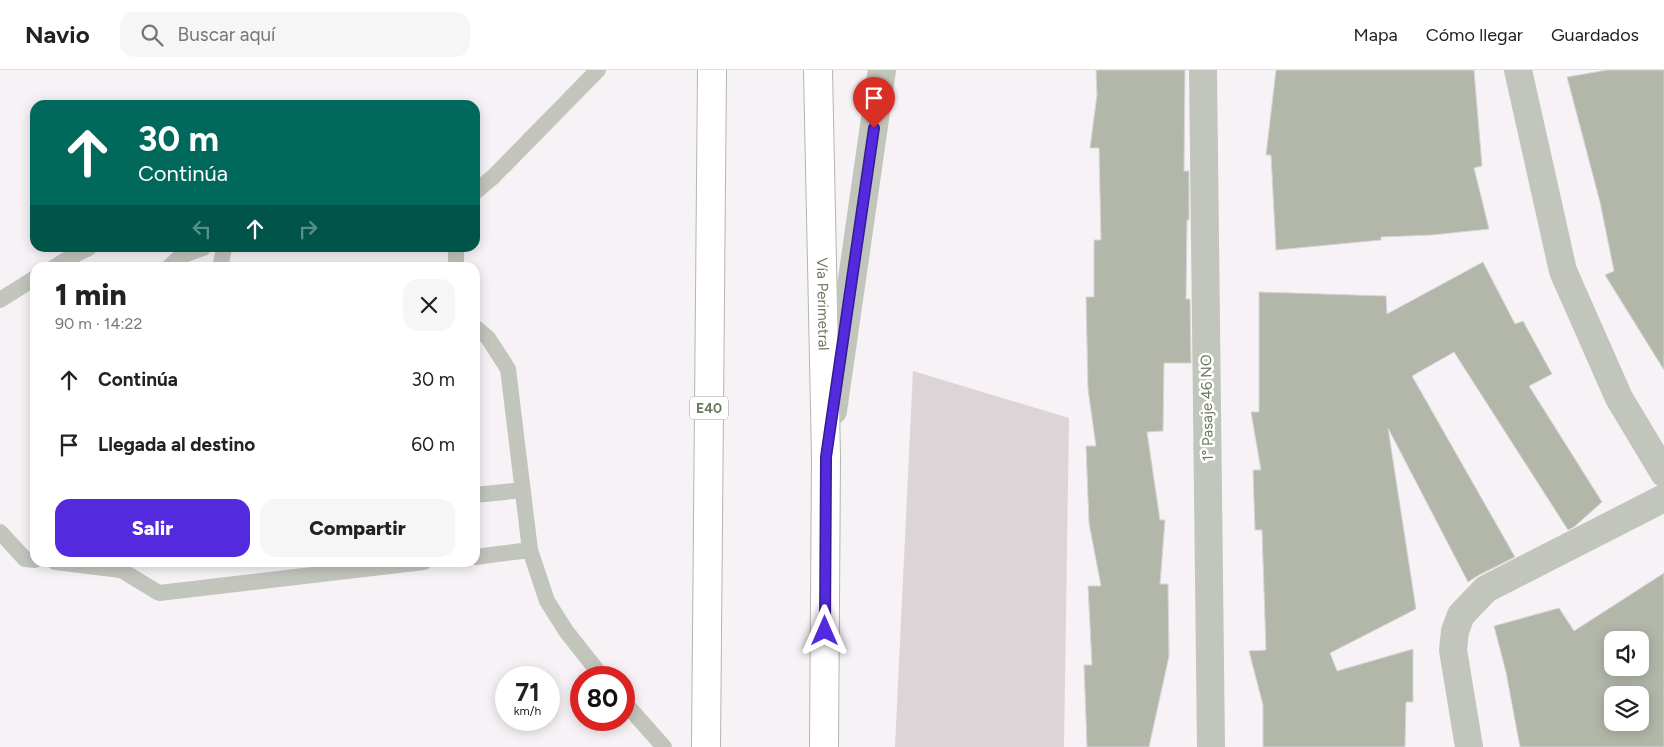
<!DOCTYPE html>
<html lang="es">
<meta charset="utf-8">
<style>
:root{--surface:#fff;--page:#f6f6f6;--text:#222;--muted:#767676;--line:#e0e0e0;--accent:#532ade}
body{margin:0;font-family:Figtree,sans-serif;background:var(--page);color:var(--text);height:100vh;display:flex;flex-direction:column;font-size:19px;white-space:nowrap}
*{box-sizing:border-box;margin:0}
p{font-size:16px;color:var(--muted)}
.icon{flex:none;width:28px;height:28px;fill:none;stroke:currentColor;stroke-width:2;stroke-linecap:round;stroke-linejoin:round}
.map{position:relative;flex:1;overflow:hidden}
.panel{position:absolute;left:30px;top:192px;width:450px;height:305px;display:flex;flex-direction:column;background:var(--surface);border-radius:15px;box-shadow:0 2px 12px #0003}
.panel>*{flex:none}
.top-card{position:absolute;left:30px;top:30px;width:450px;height:152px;border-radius:15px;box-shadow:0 2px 12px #0003;background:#00695c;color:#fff;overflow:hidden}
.buttons{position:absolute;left:1604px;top:561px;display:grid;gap:10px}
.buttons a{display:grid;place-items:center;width:45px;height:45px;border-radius:10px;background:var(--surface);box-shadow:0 2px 12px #0003;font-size:25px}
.speed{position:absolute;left:495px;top:596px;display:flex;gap:10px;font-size:25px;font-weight:700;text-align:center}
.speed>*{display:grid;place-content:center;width:65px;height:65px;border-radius:50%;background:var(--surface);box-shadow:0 2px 12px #0003;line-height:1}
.speed small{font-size:12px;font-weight:400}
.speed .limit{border:8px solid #d22;background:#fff;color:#111}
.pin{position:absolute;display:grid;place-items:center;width:42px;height:42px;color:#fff;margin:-51px -21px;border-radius:50% 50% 50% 0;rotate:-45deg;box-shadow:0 0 5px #0007}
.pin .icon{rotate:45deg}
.me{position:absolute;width:55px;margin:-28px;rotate:0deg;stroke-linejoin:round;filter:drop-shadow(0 0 4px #0008)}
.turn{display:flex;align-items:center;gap:18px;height:105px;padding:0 25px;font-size:22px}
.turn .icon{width:65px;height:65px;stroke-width:2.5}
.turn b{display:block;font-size:35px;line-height:42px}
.lanes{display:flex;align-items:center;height:48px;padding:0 25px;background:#0003;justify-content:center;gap:25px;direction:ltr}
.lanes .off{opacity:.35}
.round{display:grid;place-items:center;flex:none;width:52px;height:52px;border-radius:15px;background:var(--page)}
.headline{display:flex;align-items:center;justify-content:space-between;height:85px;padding:0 25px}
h1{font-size:30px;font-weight:800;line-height:38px}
.cta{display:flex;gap:10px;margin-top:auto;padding:10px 25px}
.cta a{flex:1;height:58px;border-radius:15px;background:var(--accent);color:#fff;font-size:20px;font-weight:800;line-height:58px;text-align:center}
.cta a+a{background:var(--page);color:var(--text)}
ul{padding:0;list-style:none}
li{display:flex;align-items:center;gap:15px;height:65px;padding:0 25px}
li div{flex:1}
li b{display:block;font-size:19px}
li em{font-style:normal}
header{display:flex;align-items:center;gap:30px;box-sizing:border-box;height:70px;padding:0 25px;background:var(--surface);border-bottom:1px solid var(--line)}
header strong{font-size:24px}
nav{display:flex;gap:28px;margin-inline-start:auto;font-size:18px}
.search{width:350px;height:45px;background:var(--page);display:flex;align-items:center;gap:12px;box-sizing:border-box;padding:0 18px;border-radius:15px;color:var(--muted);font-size:19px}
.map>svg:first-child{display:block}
.green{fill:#ddd4d7}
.building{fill:#b2b7aa;stroke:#d7d5d7;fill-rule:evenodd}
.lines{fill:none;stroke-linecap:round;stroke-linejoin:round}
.trunk-casing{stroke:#b2b6ae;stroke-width:30}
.service{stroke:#c1c5bc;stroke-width:16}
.minor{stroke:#c1c5bc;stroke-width:28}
.trunk{stroke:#fff;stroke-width:28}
.route-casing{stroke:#361b90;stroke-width:12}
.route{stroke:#532ade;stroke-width:9}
.labels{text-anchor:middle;stroke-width:5;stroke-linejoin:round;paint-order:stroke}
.shield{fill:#fff;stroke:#98a08e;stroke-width:1}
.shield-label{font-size:14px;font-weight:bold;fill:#6c785e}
.street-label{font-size:15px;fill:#6c785e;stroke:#fff}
</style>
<header>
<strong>Navio</strong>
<div class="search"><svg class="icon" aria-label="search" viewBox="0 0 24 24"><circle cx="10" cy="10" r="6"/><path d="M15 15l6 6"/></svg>Buscar aquí</div>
<nav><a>Mapa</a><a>Cómo llegar</a><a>Guardados</a></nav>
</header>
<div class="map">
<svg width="1664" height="677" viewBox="0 0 1664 677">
<rect width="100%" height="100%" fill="#f6f2f6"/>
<path class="green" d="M 913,301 L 1069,348 L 1064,677 L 895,677 Z"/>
<path class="building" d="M 1096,0 L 1185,0 L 1184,101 L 1189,101 L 1189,150 L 1187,150 L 1186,229 L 1190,229 L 1191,293 L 1164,293 L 1163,361 L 1147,362 L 1160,450 L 1165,450 L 1160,514 L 1168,514 L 1169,586 L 1149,677 L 1087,677 L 1084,595 L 1092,595 L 1088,516 L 1101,516 L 1089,453 L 1086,376 L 1096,376 L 1088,319 L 1086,227 L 1094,227 L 1094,170 L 1101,170 L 1099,78 L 1090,78 L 1097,25 Z
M 1276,0 L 1474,0 L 1482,96 L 1474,98 L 1489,159 L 1432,165 L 1381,167 L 1381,170 L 1276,180 L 1271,85 L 1266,85 Z
M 1607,0 L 1664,0 L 1664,300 L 1605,205 L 1614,201 L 1600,132 L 1567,7 Z
M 1483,192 L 1515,254 L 1523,251 L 1552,304 L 1529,316 L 1602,432 L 1574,457 L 1568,460 L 1454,282 L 1412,306 L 1515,487 L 1479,505 L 1468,512 L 1388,358 L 1416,539 L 1330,583 L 1337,601 L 1413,579 L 1413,632 L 1406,632 L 1405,677 L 1263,677 L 1263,635 L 1249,581 L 1266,580 L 1262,460 L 1255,460 L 1253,400 L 1261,400 L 1251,342 L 1259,342 L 1259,222 L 1386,226 L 1387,244 Z
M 1664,503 L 1664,677 L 1520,677 L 1506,602 L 1494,556 L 1559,538 L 1574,561 ZM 1612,570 L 1640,570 L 1640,598 L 1612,598 ZM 1612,625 L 1640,625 L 1640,652 L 1612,652 Z"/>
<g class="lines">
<defs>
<g id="trunk">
<path id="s1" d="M 818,0 L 826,387 L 824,677"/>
<path d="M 706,677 L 712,0"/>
</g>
</defs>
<use href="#trunk" class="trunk-casing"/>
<path class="service" d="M 475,122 L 493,107 L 598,0
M 456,178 L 456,198
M 53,198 L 74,185
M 68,198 L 74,185 L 89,178
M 168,198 L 181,186 L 203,178
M 220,198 L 224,178
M 0,230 L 35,208
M 475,257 L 488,268 L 508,299 L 530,480 L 547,531 L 566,561 L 603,608
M 475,425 L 523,420
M 0,462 L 25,489 L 35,490
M 475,487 L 530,480
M 55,492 L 121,500
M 114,492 L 121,500 L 159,523 L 424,492
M 624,632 L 664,677"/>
<path class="minor" d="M 1203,0 L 1211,677
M 1518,0 L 1563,201 L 1619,328 L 1664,403
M 833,341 L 882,0
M 1469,677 L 1453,580 L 1455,561 L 1461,545 L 1486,519 L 1664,428"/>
<use href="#trunk" class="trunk"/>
</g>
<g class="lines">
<defs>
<path id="route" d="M 825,561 L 826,387 L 874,58"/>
</defs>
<use href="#route" class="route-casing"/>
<use href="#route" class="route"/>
</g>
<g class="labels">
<rect class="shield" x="690" y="326.5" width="38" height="23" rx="4"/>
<g class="shield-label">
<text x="709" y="343">E40</text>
</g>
<g class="street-label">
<text dy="5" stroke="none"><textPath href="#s1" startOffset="234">Vía Perimetral</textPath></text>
<text transform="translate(1207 338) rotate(-91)" y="5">1° Pasaje 46 NO</text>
</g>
</g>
</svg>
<div class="buttons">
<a><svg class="icon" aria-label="sound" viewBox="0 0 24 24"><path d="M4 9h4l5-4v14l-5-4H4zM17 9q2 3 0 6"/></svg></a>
<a><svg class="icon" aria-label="layers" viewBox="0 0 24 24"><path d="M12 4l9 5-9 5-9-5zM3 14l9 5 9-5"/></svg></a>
</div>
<div class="speed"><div>71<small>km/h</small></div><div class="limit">80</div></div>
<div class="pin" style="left:874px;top:58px;background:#d93025"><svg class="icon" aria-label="arrive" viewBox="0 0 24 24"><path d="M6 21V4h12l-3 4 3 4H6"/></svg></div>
<svg class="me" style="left:825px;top:561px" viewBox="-20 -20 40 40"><path d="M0-17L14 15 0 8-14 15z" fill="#532ade" stroke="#fff" stroke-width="4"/></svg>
<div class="top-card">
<div class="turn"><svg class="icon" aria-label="ahead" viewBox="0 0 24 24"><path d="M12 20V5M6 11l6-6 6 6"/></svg><div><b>30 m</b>Continúa</div></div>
<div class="lanes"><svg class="icon off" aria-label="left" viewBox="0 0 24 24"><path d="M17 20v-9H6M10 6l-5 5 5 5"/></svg><svg class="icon" aria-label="ahead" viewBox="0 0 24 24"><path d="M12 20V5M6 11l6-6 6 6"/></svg><svg class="icon off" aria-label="right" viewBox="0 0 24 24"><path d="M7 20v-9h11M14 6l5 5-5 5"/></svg></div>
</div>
<section class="panel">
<div class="headline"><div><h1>1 min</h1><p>90 m · 14:22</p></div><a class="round"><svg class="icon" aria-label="close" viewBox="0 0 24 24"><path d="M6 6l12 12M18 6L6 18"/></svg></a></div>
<ul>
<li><svg class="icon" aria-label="ahead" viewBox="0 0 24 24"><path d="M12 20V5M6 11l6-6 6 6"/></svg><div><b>Continúa</b></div><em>30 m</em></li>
<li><svg class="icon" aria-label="arrive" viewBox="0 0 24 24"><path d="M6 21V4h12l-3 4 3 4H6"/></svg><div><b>Llegada al destino</b></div><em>60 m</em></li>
</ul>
<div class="cta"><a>Salir</a><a>Compartir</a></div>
</section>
</div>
